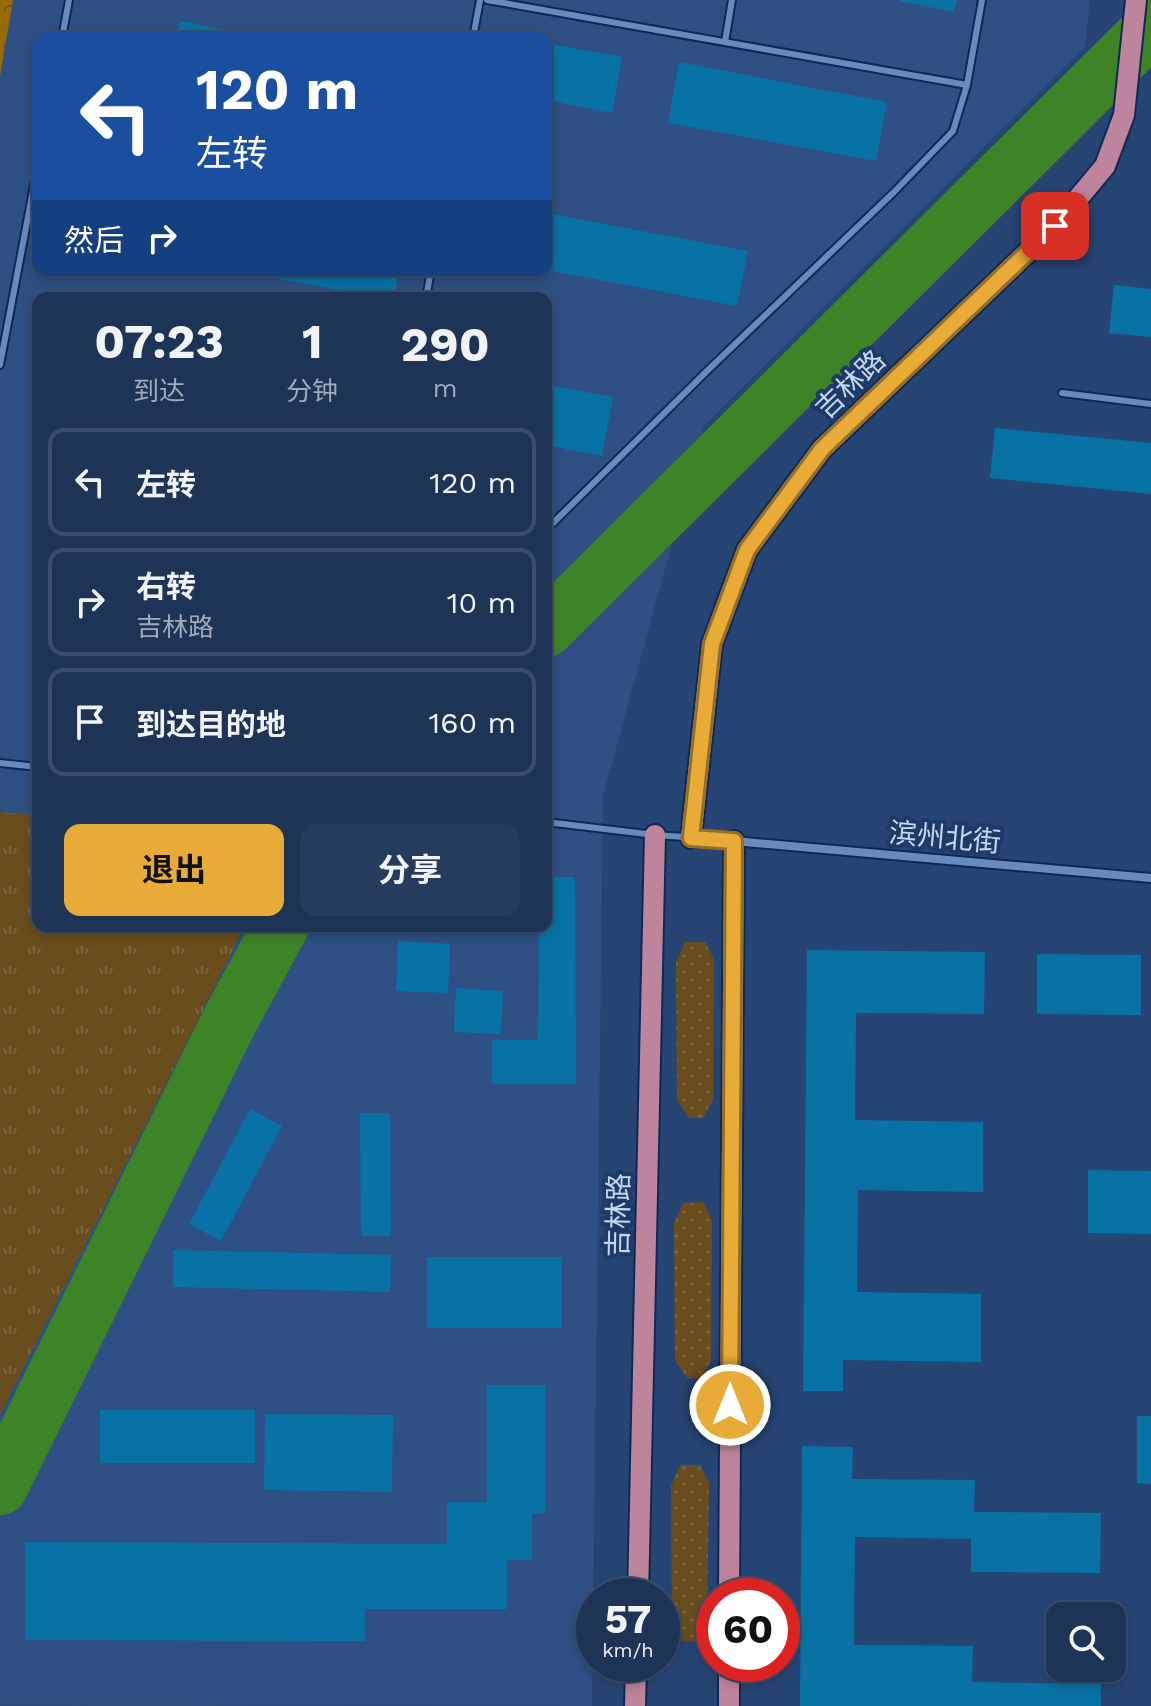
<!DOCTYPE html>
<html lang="zh">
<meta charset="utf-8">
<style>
:root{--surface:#1d3457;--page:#253c5d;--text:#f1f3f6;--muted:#a0aaba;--line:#3b4f6d;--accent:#e9ab38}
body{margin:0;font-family:"Work Sans","Noto Sans SC",sans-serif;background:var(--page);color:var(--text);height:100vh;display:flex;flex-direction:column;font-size:30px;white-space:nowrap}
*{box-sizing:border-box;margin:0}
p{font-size:26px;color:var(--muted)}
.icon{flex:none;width:44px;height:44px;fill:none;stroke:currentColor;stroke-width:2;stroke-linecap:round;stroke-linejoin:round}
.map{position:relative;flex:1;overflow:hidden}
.sheet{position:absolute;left:32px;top:292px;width:520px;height:640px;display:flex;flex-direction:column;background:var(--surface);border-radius:16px;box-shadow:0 4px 12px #0003,0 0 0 2px var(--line)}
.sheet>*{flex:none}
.guide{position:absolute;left:32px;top:32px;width:520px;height:244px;border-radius:16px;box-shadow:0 4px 12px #0003,0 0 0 2px var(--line);background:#1a4fa0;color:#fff;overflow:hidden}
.controls{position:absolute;left:1046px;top:1602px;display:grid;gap:16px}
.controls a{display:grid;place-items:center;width:80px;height:80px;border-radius:16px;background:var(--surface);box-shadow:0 4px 12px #0003,0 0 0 2px var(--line);font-size:40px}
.speed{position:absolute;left:576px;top:1578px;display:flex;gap:16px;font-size:40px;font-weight:700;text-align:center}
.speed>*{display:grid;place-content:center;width:104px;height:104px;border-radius:50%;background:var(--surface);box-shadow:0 4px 12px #0003,0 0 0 2px var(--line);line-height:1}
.speed small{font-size:20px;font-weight:400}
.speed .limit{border:12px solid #d22;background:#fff;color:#111}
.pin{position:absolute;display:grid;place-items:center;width:68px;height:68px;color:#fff;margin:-34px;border-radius:16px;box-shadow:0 4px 12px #0006}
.me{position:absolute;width:88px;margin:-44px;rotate:0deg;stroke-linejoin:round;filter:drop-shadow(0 0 6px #0008)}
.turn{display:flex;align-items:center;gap:28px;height:168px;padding:0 32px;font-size:36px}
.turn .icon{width:104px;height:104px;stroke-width:2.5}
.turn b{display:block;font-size:56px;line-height:68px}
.then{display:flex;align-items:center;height:76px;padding:0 32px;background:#0003;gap:16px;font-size:30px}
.eta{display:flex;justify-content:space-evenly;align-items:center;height:136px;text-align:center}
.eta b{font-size:48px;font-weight:700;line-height:56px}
.action{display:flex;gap:16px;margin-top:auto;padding:16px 32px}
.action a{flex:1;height:92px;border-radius:16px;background:var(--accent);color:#111;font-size:32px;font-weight:700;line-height:92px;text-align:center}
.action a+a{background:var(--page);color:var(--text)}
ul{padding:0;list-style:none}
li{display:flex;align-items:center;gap:24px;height:108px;margin:0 16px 12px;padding:0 16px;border:4px solid var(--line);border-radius:16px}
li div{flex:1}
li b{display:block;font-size:30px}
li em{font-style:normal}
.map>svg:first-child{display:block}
.built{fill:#2e5084;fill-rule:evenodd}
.grass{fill:url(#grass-dots)}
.forest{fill:url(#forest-crowns)}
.park{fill:url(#park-tufts)}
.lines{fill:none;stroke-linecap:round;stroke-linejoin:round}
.river{stroke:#3f8327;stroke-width:56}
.building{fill:#0972a5}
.service-casing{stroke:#0d2a56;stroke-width:10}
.minor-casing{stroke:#0d2a56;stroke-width:12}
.primary-casing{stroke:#0d2a56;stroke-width:24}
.service{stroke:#688abd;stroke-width:6}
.minor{stroke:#688abd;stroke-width:8}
.primary{stroke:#be849b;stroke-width:20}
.route-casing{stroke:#976f24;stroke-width:20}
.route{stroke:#e9ab38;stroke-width:14}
.labels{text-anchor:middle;stroke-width:8;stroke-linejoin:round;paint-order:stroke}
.street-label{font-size:28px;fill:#c4d7f2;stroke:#1d3a68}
</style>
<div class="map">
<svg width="1151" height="1706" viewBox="0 0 1151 1706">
<defs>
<pattern id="grass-dots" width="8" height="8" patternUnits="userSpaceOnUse" patternTransform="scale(2)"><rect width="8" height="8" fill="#694d1c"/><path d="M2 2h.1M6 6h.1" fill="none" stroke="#7d663d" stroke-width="1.8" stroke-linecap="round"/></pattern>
<pattern id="forest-crowns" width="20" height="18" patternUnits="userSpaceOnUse" patternTransform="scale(2)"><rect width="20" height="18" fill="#986a04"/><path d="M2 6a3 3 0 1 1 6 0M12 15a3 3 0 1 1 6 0" fill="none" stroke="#735920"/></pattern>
<pattern id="park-tufts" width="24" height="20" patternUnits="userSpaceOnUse" patternTransform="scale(2)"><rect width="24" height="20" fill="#694d1c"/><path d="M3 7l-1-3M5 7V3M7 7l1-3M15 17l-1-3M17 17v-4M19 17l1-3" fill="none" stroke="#7d663d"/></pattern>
</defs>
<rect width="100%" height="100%" fill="#274574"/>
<path class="built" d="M 0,0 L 1090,0 L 1085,47 L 704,426 L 603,797 L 592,1706 L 0,1705 ZM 38,38 L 546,38 L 546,270 L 38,270 ZM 38,298 L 546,298 L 546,926 L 38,926 Z"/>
<path class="grass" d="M 685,942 L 705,942 L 714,959 L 713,1100 L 703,1118 L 689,1118 L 677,1100 L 676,962 Z
M 703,1202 L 712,1220 L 711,1360 L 701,1379 L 687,1378 L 675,1360 L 674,1223 L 683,1203 Z
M 680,1465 L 700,1465 L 709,1482 L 707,1623 L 697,1642 L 683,1641 L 672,1623 L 671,1486 Z"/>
<path class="forest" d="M 0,0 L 13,0 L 0,76 Z"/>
<path class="park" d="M 0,812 L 38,815 L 38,926 L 245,926 L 0,1415 Z"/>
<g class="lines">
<path class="river" d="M 546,629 L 1151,28
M 0,1487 L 229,1022 L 281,926"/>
</g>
<path class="building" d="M 899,0 L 957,0 L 954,12 L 899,1 Z
M 180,21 L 260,37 L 259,38 L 177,38 Z
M 546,43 L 622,57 L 612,113 L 546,100 Z
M 679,62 L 887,102 L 876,161 L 668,123 Z
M 546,213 L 748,251 L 737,306 L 546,270 Z
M 240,270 L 399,270 L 394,298 L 380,298 L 240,271 Z
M 1114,285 L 1151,289 L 1151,337 L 1109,333 Z
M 546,385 L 613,397 L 602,456 L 546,445 Z
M 995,428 L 1151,443 L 1151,494 L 990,478 Z
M 546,877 L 575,877 L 576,1084 L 492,1084 L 492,1040 L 538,1040 L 539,926 L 546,926 Z
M 398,941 L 450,944 L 448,993 L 396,991 Z
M 807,950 L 985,952 L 984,1014 L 856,1013 L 855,1120 L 983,1122 L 983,1192 L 858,1190 L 857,1292 L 981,1294 L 981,1362 L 843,1360 L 843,1391 L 803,1391 Z
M 1037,954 L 1141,955 L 1141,1015 L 1037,1014 Z
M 456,988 L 503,991 L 501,1034 L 454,1032 Z
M 250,1109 L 282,1126 L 221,1241 L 189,1224 Z
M 360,1113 L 390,1113 L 391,1236 L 361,1236 Z
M 1088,1170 L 1151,1171 L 1151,1234 L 1088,1233 Z
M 173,1250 L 391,1255 L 390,1292 L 173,1287 Z
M 427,1257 L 562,1257 L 562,1328 L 427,1328 Z
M 487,1385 L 545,1385 L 545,1513 L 532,1514 L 532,1560 L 507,1560 L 507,1609 L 365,1609 L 365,1641 L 25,1640 L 25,1542 L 447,1544 L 447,1502 L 487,1502 Z
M 100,1410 L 255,1410 L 255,1463 L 100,1463 Z
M 265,1414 L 393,1415 L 392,1492 L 264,1490 Z
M 1137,1416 L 1151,1416 L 1151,1484 L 1137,1483 Z
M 802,1446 L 853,1447 L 852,1479 L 975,1480 L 974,1512 L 1101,1513 L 1100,1573 L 971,1572 L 971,1539 L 855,1537 L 854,1645 L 973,1646 L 972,1682 L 1101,1684 L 1101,1706 L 800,1706 Z"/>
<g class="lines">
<defs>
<path id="service" d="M 487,0 L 967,85
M 62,38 L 69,0
M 473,38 L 480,0
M 725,42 L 732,0
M 426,298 L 431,270
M 0,365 L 38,164
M 1062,393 L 1151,404
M 546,530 L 708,370 L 894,192 L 953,131 L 967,85 L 982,0
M 0,763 L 38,767
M 546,822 L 655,835 L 729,840"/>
<path id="minor" d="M 734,841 L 1151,878"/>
<path id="primary" d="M 691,838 L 712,644 L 747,550 L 822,449 L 1055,226 L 1105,166 L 1124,115 L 1136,0
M 638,1596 L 655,835
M 729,1596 L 734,841
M 635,1706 L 636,1664
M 729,1706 L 729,1664"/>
</defs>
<use href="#service" class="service-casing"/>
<use href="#minor" class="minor-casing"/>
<use href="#primary" class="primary-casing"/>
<use href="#service" class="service"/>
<use href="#minor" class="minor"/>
<use href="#primary" class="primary"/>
</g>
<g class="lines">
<defs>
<path id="route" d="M 730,1405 L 734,841 L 691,838 L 712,644 L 747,550 L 822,449 L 1055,226"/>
</defs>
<use href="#route" class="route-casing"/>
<use href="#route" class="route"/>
</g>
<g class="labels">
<g class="street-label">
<text transform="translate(850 384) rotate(-44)" y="10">吉林路</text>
<text transform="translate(945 837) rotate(5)" y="10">滨州北街</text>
<text transform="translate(618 1215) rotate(-89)" y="10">吉林路</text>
</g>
</g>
</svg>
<div class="controls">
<a><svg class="icon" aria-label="search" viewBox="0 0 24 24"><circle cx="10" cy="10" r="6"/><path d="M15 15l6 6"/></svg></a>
</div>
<div class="speed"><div>57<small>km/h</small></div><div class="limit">60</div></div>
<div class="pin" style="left:1055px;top:226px;background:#d93025"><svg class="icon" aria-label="arrive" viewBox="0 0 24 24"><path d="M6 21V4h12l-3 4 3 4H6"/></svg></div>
<svg class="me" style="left:730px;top:1405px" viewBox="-20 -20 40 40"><circle r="17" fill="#e9ab38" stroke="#fff" stroke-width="3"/><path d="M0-11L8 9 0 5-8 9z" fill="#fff"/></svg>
<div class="guide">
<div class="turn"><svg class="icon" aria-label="left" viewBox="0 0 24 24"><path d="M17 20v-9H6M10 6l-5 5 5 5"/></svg><div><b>120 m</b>左转</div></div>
<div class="then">然后<svg class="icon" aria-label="right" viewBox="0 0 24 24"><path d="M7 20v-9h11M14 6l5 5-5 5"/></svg></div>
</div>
<section class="sheet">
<div class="eta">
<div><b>07:23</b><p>到达</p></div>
<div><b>1</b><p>分钟</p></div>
<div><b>290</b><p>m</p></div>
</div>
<ul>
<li><svg class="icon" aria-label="left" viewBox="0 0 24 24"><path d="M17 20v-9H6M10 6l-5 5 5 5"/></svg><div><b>左转</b></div><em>120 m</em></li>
<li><svg class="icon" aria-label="right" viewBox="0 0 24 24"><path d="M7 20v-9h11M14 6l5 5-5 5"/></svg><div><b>右转</b><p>吉林路</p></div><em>10 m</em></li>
<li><svg class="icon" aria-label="arrive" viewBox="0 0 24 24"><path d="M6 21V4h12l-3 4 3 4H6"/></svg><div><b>到达目的地</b></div><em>160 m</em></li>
</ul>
<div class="action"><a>退出</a><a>分享</a></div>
</section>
</div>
